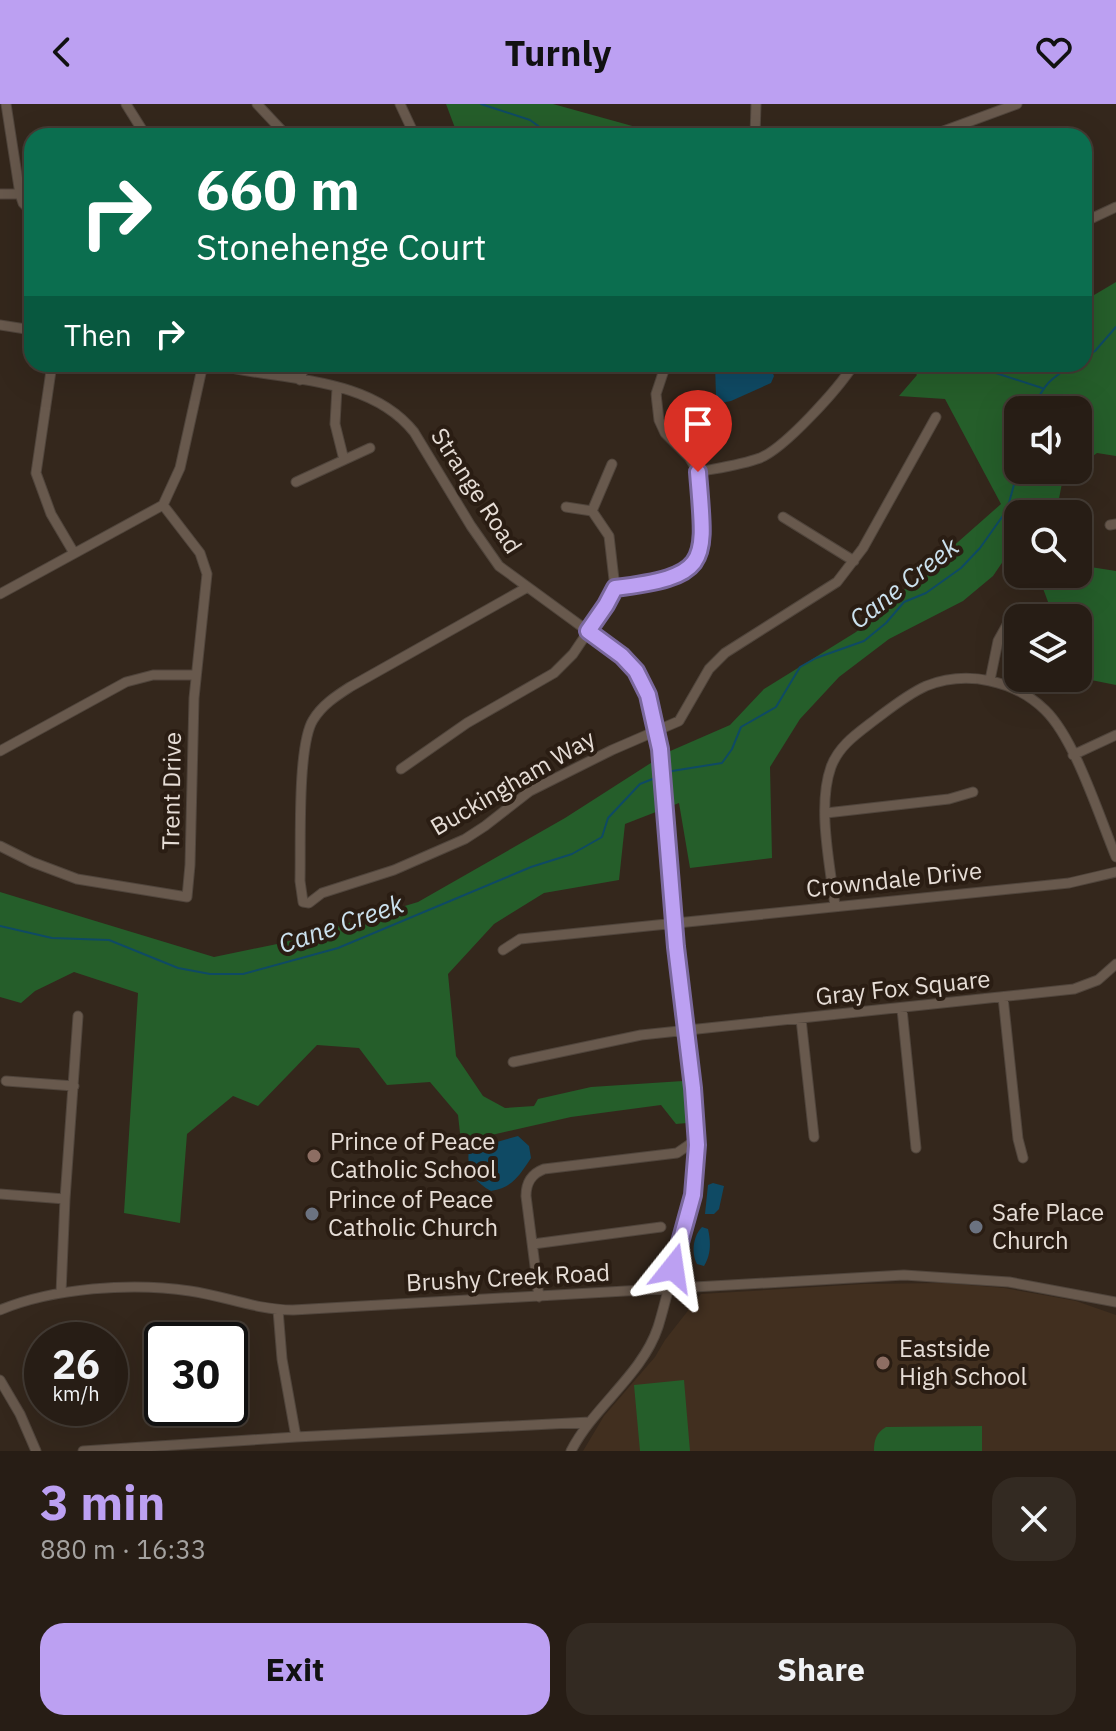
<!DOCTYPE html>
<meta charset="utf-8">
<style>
:root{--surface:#271d15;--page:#332a22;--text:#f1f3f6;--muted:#a4a2a0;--line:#433b34;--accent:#bca0f2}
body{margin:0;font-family:"IBM Plex Sans",sans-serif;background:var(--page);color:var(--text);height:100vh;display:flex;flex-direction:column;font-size:30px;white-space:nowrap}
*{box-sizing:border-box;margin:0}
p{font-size:26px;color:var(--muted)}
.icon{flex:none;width:44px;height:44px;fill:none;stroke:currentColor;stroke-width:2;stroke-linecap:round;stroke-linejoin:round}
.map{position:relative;height:1347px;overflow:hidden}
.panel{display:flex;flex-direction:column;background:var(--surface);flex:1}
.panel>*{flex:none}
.top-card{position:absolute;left:24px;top:24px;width:1068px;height:244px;border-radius:24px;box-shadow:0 8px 32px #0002,0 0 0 2px var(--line);background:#0b6e4f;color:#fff;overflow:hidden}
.controls{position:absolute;left:1004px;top:292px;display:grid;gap:16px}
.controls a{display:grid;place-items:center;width:88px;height:88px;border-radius:16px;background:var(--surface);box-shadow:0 8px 32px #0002,0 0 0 2px var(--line);font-size:40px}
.speed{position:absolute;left:24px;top:1218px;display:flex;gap:16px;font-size:40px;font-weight:700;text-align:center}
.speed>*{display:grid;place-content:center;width:104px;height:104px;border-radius:50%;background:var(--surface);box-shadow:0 8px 32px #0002,0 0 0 2px var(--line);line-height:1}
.speed small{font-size:20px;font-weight:400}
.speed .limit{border:4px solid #111;border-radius:12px;background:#fff;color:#111}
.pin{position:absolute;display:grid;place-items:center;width:68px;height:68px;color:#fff;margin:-82px -34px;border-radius:50% 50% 50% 0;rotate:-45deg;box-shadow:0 0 8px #0007}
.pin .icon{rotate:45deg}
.me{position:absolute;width:88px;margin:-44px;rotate:15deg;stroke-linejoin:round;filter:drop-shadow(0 0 6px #0008)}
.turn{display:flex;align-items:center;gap:28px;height:168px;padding:0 40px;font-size:36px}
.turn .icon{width:104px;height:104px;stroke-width:2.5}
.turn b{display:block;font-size:56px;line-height:68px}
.then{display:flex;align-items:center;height:76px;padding:0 40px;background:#0003;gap:16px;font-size:30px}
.round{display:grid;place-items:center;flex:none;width:84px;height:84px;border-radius:24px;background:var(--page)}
.headline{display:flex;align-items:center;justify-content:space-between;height:136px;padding:0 40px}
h1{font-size:48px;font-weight:700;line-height:60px;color:var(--accent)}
.action{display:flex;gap:16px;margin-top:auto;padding:16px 40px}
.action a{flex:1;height:92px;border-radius:24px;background:var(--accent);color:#111;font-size:32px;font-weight:700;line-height:92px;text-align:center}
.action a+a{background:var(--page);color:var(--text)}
header{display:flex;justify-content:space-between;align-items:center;height:104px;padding:0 40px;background:var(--accent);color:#111;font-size:36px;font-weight:700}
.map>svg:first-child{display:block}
.built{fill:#412f1f}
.green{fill:#255e2a}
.water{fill:#0f4a64}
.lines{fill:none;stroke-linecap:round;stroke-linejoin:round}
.stream{stroke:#0f4a64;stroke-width:2}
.minor-casing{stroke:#50453c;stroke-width:11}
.minor{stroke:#68594d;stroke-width:9}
.route-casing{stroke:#7a689d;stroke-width:20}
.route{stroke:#bca0f2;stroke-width:14}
.education-dot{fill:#8d6e63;stroke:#2a1d13;stroke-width:3}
.worship-dot{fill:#6b7280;stroke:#2a1d13;stroke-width:3}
.labels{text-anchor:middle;stroke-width:8;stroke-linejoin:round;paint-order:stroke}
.street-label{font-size:24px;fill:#e6ddd6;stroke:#2a1d13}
.poi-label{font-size:24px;fill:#e6ddd6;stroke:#2a1d13;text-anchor:start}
.water-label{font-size:26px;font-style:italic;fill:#cbe1ee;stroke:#2a1d13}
</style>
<header><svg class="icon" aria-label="back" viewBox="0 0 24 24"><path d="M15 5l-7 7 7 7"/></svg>Turnly<svg class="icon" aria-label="heart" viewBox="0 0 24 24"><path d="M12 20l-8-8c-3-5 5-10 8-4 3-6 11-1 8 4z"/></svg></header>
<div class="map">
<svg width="1116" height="1347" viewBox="0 0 1116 1347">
<rect width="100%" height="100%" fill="#34271c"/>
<path class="built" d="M 945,1179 L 1004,1184 L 1049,1192 L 1076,1197 L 1116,1211 L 1116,1347 L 583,1347 L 604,1312 L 655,1253 L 665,1236 L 701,1190 L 864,1180 Z"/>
<path class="green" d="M 446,0 L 553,0 L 654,28 L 657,32 L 458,32 Z
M 1116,178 L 1116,352 L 1097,349 L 1078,363 L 1078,306 L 1018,306 L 1018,366 L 1074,366 L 1063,374 L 1056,410 L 1018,410 L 1018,454 L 1010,447 L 993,472 L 963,497 L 889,535 L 839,573 L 800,615 L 770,663 L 772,754 L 690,764 L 679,699 L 625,720 L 619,776 L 544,789 L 494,820 L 448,870 L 456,952 L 483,992 L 505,1004 L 534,1002 L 538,995 L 591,983 L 683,977 L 687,1019 L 676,1020 L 661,1001 L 571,1013 L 461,1038 L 458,1011 L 430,978 L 387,981 L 359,944 L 317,941 L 258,1002 L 233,992 L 187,1030 L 180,1119 L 124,1109 L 138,889 L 74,868 L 35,887 L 21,899 L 0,893 L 0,788 L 214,853 L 282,839 L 418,798 L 565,714 L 668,648 L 730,621 L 764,585 L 856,528 L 1001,400 L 945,295 L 899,292 L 917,271 L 908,260 L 1084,260 L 1084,197 Z
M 1078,455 L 1084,462 L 1116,467 L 1116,581 L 1086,575 L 1078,562 L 1078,514 L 1054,514 L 1041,479 L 1033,470 L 1078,470 Z
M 684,1276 L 690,1347 L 640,1347 L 634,1281 Z
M 982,1322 L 982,1347 L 874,1347 C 874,1336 876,1329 886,1323 Z"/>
<path class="water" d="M 715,260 L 769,260 L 774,272 L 771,279 L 731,297 L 721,299 L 716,293 Z
M 518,1032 L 529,1042 L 531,1054 C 519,1072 513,1083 491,1087 C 474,1078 466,1065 469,1046 Z
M 713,1079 L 724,1082 L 719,1105 L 714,1110 L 705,1110 L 708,1081 Z
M 702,1123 L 708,1125 C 711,1138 711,1151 704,1162 L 697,1160 C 691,1149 693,1132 702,1123 Z"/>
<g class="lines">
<path class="stream" d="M 481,0 L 530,16 L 552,32
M 1084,254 L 1095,247 L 1116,223
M 968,260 L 1042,284
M 1033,306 C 1043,280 1051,274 1075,260
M 672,667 L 722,659 L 732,645 L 741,623 L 776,603 L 800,563 L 816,554 L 864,537 L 886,519 L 904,498 L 926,489 L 961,464 L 980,444 L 1007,406 L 1018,366
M 0,822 L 52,834 L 109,836 L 178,864 L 210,870 L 243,870 L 338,844 L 531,763 L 572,750 L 602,733 L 608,714 L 640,680 L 655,674"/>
<defs>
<path id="minor" d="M 6,0 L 20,90 L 23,99 L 32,108
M 126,0 L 146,32
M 257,0 L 287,32
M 400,0 L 415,32
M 755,32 L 756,0
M 930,32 L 1017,0
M 0,90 L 20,90
M 1084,118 L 1116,103
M 0,221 L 32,226
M 52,260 L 36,369 L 51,410 L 74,449
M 212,260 C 277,277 368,270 414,328 L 471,422 L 499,462 L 622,552 C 642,571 650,595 656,622 C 673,693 670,773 677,846 C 683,918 700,991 696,1064 C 695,1088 687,1111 681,1135 C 673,1164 667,1194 658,1223 C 642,1271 594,1302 571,1347
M 300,276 L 305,260
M 337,284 L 335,320 L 344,356
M 698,368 C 718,364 741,361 760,354 C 785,344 839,284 854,260
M 296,378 L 370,344
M 592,407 L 612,360
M 783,413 L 854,457
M 1110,421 L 1116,420
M 526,484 L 350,583 C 336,592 322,601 313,616 C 297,642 301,742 300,777 L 303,798 L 309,799 L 322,789 L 394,766 L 465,735 L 485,722 L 530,687 L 612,646 L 679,617 L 709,565 L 725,549 L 837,478 L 863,444 L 936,313
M 615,484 L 667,477 L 694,460 L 703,438 L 698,368 L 689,353 L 665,329 L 659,316 L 656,290 L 666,260
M 0,490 L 163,401 L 180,364 L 203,260
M 990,576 L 998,537 L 1008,519
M 0,647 L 126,578 L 153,571 L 196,571
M 1073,651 L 1116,631
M 401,665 L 467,619 L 554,569 L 573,550 L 606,501 L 615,484 L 609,432 L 592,407 L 566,403
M 826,709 L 949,695 L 973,688
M 0,742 L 32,758 L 77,775 L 187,793 L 190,761 L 194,594 L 207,470 L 200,449 L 163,401
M 835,802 C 830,761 817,702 831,663 C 839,641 858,629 876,615 C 892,603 908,590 926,582 C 967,566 1014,576 1045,606 C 1075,635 1099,712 1116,753
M 503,846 L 520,835 L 1069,779 L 1116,768
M 1003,893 L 1018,1035 L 1023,1054
M 902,905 L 916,1044
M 801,915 L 814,1033
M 513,958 L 641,931 L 1074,885 L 1098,876 L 1116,860
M 6,977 L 74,982
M 0,1090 L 65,1095
M 533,1140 L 661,1123
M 61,1189 L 65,1095 L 78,912
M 539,1193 L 526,1092 C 526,1079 531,1070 544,1065 L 677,1049 L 696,1036
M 0,1206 C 53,1184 132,1178 190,1187 C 225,1192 257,1206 293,1206 L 904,1171 L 1009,1178 L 1116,1198
M 278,1206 L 282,1255 L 296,1333
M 0,1276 L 20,1310 L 36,1347
M 83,1347 L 296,1333 L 590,1318"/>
</defs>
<use href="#minor" class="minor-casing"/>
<use href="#minor" class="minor"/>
</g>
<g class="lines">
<defs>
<path id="route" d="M 673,1164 L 693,1091 L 697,1041 L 693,984 L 676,843 L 660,645 L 648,591 L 636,567 L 622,552 L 588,527 L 606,501 L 615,484 C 713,472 705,458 698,368"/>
</defs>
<use href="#route" class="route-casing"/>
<use href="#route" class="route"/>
</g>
<g class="education-dot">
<circle cx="314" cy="1052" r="8"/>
<circle cx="883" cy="1259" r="8"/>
</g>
<g class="worship-dot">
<circle cx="312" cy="1110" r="8"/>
<circle cx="976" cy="1123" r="8"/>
</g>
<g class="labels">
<g class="street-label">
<text transform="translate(476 387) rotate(57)" y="8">Strange Road</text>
<text transform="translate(513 679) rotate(-30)" y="8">Buckingham Way</text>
<text transform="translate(172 687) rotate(-89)" y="8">Trent Drive</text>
<text transform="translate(894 776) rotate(-6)" y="8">Crowndale Drive</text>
<text transform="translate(903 884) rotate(-6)" y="8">Gray Fox Square</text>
<text transform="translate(508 1174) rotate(-3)" y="8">Brushy Creek Road</text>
</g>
<g class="poi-label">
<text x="330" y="1046">Prince of Peace<tspan x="330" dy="28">Catholic School</tspan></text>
<text x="328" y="1104">Prince of Peace<tspan x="328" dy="28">Catholic Church</tspan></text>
<text x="992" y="1117">Safe Place<tspan x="992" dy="28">Church</tspan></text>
<text x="899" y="1253">Eastside<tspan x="899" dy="28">High School</tspan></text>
</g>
<g class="water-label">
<text transform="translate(904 479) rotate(-38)" y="9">Cane Creek</text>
<text transform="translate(341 820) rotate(-19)" y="9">Cane Creek</text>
</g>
</g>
</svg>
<div class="controls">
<a><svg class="icon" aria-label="sound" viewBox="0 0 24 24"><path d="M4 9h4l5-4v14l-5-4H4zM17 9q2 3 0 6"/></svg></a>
<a><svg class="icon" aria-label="search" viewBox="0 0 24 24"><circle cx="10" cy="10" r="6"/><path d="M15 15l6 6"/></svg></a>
<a><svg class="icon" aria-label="layers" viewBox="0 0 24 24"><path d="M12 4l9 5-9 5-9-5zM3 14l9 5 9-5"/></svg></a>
</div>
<div class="speed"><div>26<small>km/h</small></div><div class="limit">30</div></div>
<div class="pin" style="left:698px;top:368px;background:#d93025"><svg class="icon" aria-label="arrive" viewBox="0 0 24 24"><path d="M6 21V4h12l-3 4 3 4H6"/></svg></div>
<svg class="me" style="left:673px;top:1164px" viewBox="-20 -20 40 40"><path d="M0-17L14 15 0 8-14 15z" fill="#bca0f2" stroke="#fff" stroke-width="4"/></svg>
<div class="top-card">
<div class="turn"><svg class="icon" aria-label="right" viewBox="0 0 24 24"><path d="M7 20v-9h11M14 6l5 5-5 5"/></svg><div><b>660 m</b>Stonehenge Court</div></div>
<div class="then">Then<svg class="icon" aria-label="right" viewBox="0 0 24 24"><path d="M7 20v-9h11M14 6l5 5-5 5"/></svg></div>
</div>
</div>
<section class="panel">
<div class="headline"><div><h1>3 min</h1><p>880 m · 16:33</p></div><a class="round"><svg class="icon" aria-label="close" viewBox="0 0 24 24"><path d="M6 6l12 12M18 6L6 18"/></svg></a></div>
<div class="action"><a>Exit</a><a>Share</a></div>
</section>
